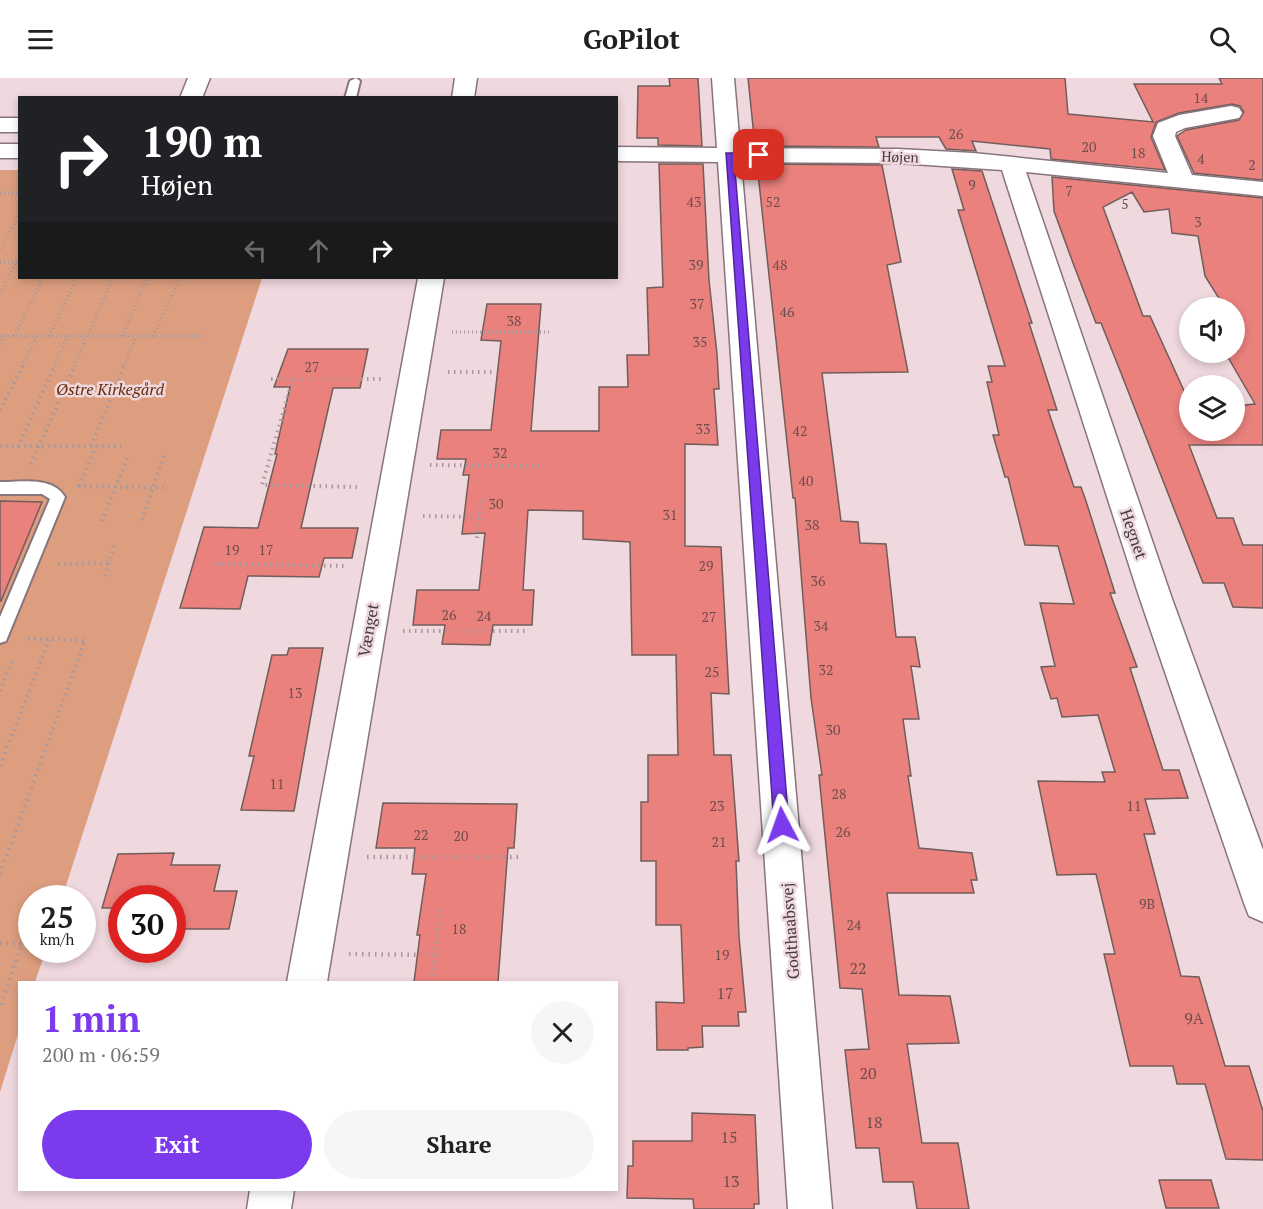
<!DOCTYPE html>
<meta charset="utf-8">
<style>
:root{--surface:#fff;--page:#f6f6f6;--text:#202124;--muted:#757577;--accent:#7c3aed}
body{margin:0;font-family:"PT Serif",serif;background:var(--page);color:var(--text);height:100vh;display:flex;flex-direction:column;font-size:22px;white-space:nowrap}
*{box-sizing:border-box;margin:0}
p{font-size:20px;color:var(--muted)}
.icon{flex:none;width:33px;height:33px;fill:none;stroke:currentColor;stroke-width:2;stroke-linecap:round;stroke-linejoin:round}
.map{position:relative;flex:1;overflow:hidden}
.side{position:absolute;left:18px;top:903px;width:600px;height:210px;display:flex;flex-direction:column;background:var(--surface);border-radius:0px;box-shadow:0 3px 9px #0003}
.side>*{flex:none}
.hud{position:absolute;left:18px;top:18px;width:600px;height:183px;border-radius:0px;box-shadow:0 3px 9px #0003;background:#202124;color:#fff;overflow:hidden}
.controls{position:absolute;left:1179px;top:219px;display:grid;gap:12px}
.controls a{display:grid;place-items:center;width:66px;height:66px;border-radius:50%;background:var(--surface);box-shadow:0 3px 9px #0003;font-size:30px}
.speed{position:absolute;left:18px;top:807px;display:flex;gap:12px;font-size:30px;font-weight:700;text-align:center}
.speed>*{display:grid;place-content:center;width:78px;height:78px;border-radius:50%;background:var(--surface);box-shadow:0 3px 9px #0003;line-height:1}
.speed small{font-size:15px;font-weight:400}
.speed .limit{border:9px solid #d22;background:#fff;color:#111}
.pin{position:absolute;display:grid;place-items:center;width:51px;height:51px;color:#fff;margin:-26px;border-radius:12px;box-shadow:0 3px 9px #0006}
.me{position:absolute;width:66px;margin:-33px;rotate:356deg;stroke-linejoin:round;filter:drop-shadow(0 0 4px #0008)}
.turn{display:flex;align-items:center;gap:21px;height:126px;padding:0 24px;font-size:27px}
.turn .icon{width:78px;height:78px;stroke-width:2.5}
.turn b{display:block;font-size:42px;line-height:51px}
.lanes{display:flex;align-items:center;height:57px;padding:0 24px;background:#0003;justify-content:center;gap:30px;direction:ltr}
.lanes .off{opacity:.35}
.round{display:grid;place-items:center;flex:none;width:63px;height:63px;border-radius:32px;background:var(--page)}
.headline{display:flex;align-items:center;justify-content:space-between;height:102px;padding:0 24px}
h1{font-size:36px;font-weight:700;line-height:45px;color:var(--accent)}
.primary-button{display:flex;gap:12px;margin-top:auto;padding:12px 24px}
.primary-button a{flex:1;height:69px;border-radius:36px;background:var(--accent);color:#fff;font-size:24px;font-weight:700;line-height:69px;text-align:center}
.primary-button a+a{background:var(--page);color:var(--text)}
header{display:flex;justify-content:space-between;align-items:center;height:78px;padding:0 24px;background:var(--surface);font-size:27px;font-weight:700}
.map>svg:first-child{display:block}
.green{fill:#dd9e7f}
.building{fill:#ea817d;stroke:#715d5b;stroke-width:1.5;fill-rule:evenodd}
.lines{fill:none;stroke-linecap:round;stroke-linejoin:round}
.lane-casing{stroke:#88747a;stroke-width:4}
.street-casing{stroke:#88747a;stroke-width:3}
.path-far2{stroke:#a8979b;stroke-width:3;stroke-dasharray:1 3;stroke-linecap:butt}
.path-far1{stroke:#a8979b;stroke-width:4;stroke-dasharray:1.5 4.5;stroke-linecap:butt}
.path{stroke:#a8979b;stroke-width:4.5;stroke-dasharray:1.5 5;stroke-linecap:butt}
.lane{fill:#fff;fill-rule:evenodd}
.street{fill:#fff;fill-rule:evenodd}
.route{fill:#7c3aed;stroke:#51269a;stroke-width:1.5}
.labels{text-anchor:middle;stroke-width:5;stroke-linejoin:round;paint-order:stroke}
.number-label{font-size:14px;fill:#6d4c4c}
.far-street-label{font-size:14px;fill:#433a3c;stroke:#efd8de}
.park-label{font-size:16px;font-style:italic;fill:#672c09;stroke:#efd8de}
.street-label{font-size:16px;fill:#433a3c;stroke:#efd8de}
.near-number-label{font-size:16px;fill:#6d4c4c}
</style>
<header><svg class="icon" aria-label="menu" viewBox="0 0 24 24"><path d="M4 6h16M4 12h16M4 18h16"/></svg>GoPilot<svg class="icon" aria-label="search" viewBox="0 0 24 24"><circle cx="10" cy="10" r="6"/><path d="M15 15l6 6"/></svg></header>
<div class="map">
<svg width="1263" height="1131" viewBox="0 0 1263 1131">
<rect width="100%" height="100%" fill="#efd8de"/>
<path class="green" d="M 0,92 L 19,92 L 20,200 L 262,200 L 62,820 L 32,820 L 32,872 L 46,872 L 35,904 L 20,904 L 19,953 L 0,1014 Z"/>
<path class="building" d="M 669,0 L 698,0 L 702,68 L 658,67 L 658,60 L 637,60 L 638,8 L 670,8 Z
M 748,0 L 1065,0 L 1068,36 L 1153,44 L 1134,6 L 1222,6 L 1219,0 L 1263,0 L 1263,102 L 1194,95 L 1177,58 L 1186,52 L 1239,42 L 1244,34 L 1240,28 L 1232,26 L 1179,35 L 1156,44 L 1151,59 L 1165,92 L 1051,81 L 1050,71 L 972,63 L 976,73 L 946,71 L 939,59 L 876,59 L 879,69 L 755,68 Z
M 659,86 L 703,86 L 709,202 L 717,276 L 719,311 L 714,311 L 718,367 L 685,366 L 685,468 L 721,469 L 729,616 L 711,615 L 714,677 L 731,677 L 739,783 L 736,783 L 739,859 L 746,934 L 738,934 L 739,948 L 702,948 L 703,969 L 688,970 L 688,972 L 657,972 L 656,924 L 684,925 L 681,847 L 656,847 L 656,783 L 641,783 L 641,724 L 648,724 L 648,677 L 678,677 L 676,577 L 632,577 L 630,464 L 583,461 L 583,433 L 528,432 L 523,512 L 534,512 L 532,547 L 493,547 L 490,567 L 442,566 L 445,547 L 413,547 L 417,512 L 479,512 L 485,455 L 462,456 L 469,397 L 463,397 L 466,381 L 437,381 L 441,352 L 491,352 L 501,263 L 481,262 L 487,226 L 541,226 L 531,353 L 599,353 L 599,309 L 628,309 L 627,277 L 649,277 L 647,210 L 663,209 Z
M 757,86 L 882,87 L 901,184 L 887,187 L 908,294 L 822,295 L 841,443 L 858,444 L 860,465 L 886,466 L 896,559 L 915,559 L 920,589 L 911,588 L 919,641 L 903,641 L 911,698 L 908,698 L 919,770 L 972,775 L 977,802 L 971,802 L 974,815 L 887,815 L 899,917 L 950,918 L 959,965 L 907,966 L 922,1065 L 958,1065 L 969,1131 L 917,1131 L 913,1104 L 883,1104 L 879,1070 L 856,1070 L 845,972 L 869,971 L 862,911 L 840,910 L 819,697 L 822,697 L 811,620 L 795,420 L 793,420 Z
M 952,91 L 982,93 L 1032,245 L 1029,245 L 1057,332 L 1048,332 L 1074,409 L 1081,409 L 1086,423 L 1115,515 L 1110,515 L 1137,589 L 1130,590 L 1163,692 L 1179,692 L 1188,720 L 1145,721 L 1155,756 L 1144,756 L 1181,898 L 1199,899 L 1225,988 L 1249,988 L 1263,1033 L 1263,1082 L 1226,1081 L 1205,1006 L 1177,1006 L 1173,988 L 1130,988 L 1104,876 L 1115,876 L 1096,796 L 1057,797 L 1038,703 L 1105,704 L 1102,694 L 1115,694 L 1098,637 L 1062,639 L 1057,620 L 1051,621 L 1041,589 L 1055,588 L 1040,525 L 1074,526 L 1058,468 L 1025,467 L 1008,399 L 1005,399 L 993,357 L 999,357 L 987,304 L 992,304 L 988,288 L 1005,288 L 958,132 L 964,132 Z
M 1052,99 L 1263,120 L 1263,367 L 1189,367 L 1217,440 L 1233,440 L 1243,467 L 1263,467 L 1263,530 L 1233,529 L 1224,505 L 1203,505 L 1119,290 L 1101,245 L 1096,245 L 1073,185 L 1054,133 ZM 1132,114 L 1144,134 L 1169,131 L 1172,155 L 1198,158 L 1205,198 L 1225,230 L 1234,230 L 1234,274 L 1225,274 L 1255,326 L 1234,328 L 1234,352 L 1190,352 L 1190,326 L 1150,238 L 1143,238 L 1103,129 Z
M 288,271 L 368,271 L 360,310 L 333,310 L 301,450 L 358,450 L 352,480 L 324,480 L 319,499 L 248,498 L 240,531 L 180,530 L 204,449 L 258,450 L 277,376 L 275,376 L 290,309 L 274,309 Z
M 0,423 L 42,424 L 1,523 L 0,523 Z
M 289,570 L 323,570 L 294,733 L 241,732 L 254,678 L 249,678 L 272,577 L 287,577 Z
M 383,725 L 517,726 L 514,770 L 508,770 L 498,904 L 414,904 L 420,857 L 417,857 L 426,796 L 412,796 L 415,770 L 376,770 Z
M 174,775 L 171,787 L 220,787 L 214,813 L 237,813 L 229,851 L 172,851 L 172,820 L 122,820 L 122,830 L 102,830 L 118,776 Z
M 692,1035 L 755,1037 L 759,1126 L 754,1126 L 754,1131 L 694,1131 L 693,1121 L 627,1120 L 628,1088 L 633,1088 L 633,1063 L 692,1063 Z
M 1159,1102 L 1211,1102 L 1219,1130 L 1166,1130 Z"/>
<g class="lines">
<defs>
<path id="lane" d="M 356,0 L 360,3 L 356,20 L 345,20 L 350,3 Z
M 0,404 C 21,404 53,398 65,419 L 8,558 L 6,563 L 0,565 L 0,539 L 50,421 L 42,416 L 0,416 Z"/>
<path id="street" d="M 188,0 L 210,0 L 202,20 L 180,20 Z
M 455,0 L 477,0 L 474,20 L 452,20 Z
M 712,0 L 734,0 L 740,70 L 898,71 L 973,75 L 1168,95 L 1153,58 L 1158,45 L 1179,37 L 1231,28 L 1239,30 L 1242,35 L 1239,40 L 1185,50 L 1176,54 L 1175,58 L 1192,97 L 1263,104 L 1263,118 L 1026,94 L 1171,518 L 1263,772 L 1263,844 L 1249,838 L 1244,825 L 1139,518 L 1002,92 L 898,85 L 741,84 L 832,1131 L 788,1131 L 718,84 L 616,83 L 616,69 L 717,70 Z
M 0,40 L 20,40 L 20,54 L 0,54 Z
M 0,66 L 20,66 L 20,80 L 0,80 Z
M 418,200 L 444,200 L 327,904 L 287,904 Z
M 250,1112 L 294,1112 L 291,1131 L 247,1131 Z"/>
</defs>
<use href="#lane" class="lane-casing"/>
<use href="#street" class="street-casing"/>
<path class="path-far2" d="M 0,115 L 20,115
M 0,171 L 20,136
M 0,184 L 17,184
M 0,215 L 17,184
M 452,254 L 550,254
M 0,258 L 204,258
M 14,258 L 43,200
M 49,258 L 77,200
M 122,258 L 147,200
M 153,258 L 180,200
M 0,266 L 4,258
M 22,288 L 37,258
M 54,288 L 68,258
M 74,288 L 113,200
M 124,288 L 136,259"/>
<path class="path-far1" d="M 448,294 L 492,294
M 271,301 L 381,301
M 293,301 L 262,407 L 361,409
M 0,332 L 23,287
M 0,368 L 125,368
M 91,368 L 125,287
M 18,369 L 55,287
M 31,386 L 75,287
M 430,387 L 543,388
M 78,408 L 168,410
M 79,408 L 96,368
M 423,438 L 479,439
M 142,442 L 164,377
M 102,443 L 128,378
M 477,460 L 481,422
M 58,486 L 108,485
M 216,486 L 347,488
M 105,498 L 114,468
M 403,553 L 528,553
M 28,561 L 85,562 L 50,658
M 0,613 L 13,581
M 12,658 L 49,562"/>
<path class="path" d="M 0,688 L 12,656
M 367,779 L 519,779
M 0,796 L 51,656
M 0,865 L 22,866 L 0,930
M 349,876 L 435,877
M 432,904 L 441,827"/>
<use href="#lane" class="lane"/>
<use href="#street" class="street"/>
</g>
<path class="route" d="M 726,75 L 759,75 L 764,77 L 759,80 L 734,80 L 789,747 L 787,752 L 782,754 L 776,752 L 774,747 Z"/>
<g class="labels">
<g class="number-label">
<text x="1201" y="25">14</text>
<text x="956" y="61">26</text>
<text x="1089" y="74">20</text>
<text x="1138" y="80">18</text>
<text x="1201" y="86">4</text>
<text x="1252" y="92">2</text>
<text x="972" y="112">9</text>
<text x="1069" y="118">7</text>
<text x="694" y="129">43</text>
<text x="773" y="129">52</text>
<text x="1125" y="131">5</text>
<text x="1198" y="149">3</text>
<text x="696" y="192">39</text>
<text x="780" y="192">48</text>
<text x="697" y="231">37</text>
<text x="787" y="239">46</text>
<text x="514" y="248">38</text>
<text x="700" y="269">35</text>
<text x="312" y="294">27</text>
<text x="703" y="356">33</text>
<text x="800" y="358">42</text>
<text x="500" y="380">32</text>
<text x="806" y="408">40</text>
<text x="496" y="431">30</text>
<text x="670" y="442">31</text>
<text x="812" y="452">38</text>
<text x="232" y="477">19</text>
<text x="266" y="477">17</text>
<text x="706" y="493">29</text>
<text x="818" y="508">36</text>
<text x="449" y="542">26</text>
<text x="484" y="543">24</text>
<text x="709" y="544">27</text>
<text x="821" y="553">34</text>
<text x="826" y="597">32</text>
<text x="712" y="599">25</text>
<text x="295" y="620">13</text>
<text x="833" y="657">30</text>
<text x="277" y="711">11</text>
<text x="839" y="721">28</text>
<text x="717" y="733">23</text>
<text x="1134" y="733">11</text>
<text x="843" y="759">26</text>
<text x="421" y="762">22</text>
<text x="461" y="763">20</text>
<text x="719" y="769">21</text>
<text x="1147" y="831">9B</text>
<text x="854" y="852">24</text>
<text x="459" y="856">18</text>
<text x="722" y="882">19</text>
</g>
<g class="far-street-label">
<text transform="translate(900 79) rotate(2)" y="5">Højen</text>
</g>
<g class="park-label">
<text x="110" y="317">Østre Kirkegård</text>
</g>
<g class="street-label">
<text transform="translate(1134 456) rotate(71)" y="6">Hegnet</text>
<text transform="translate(368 552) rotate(-80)" y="6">Vænget</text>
<text transform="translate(790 853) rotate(-94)" y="6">Godthaabsvej</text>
</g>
<g class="near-number-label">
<text x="858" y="896">22</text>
<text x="725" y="921">17</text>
<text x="1194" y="946">9A</text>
<text x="868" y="1001">20</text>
<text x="874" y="1050">18</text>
<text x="729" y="1065">15</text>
<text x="731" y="1109">13</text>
</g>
</g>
</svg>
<div class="controls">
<a><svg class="icon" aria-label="sound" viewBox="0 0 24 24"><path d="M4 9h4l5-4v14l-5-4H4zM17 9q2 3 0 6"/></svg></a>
<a><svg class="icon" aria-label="layers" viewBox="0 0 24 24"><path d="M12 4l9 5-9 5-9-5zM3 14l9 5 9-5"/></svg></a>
</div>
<div class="speed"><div>25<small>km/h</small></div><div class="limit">30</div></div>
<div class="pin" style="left:759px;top:77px;background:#d93025"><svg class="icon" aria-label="arrive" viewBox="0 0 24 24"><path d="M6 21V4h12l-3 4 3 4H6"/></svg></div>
<svg class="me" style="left:782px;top:747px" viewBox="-20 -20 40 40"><path d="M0-17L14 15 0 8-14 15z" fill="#7c3aed" stroke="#fff" stroke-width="4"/></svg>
<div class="hud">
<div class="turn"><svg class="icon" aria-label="right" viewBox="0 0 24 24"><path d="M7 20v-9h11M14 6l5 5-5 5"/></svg><div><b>190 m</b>Højen</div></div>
<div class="lanes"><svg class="icon off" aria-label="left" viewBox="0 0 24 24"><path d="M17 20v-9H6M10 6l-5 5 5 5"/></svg><svg class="icon off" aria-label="ahead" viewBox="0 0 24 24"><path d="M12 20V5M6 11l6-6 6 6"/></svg><svg class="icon" aria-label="right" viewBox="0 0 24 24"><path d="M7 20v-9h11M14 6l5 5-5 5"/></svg></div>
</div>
<section class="side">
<div class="headline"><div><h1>1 min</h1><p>200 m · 06:59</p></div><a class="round"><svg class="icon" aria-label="close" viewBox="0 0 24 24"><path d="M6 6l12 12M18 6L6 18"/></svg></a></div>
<div class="primary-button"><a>Exit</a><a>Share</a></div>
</section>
</div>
